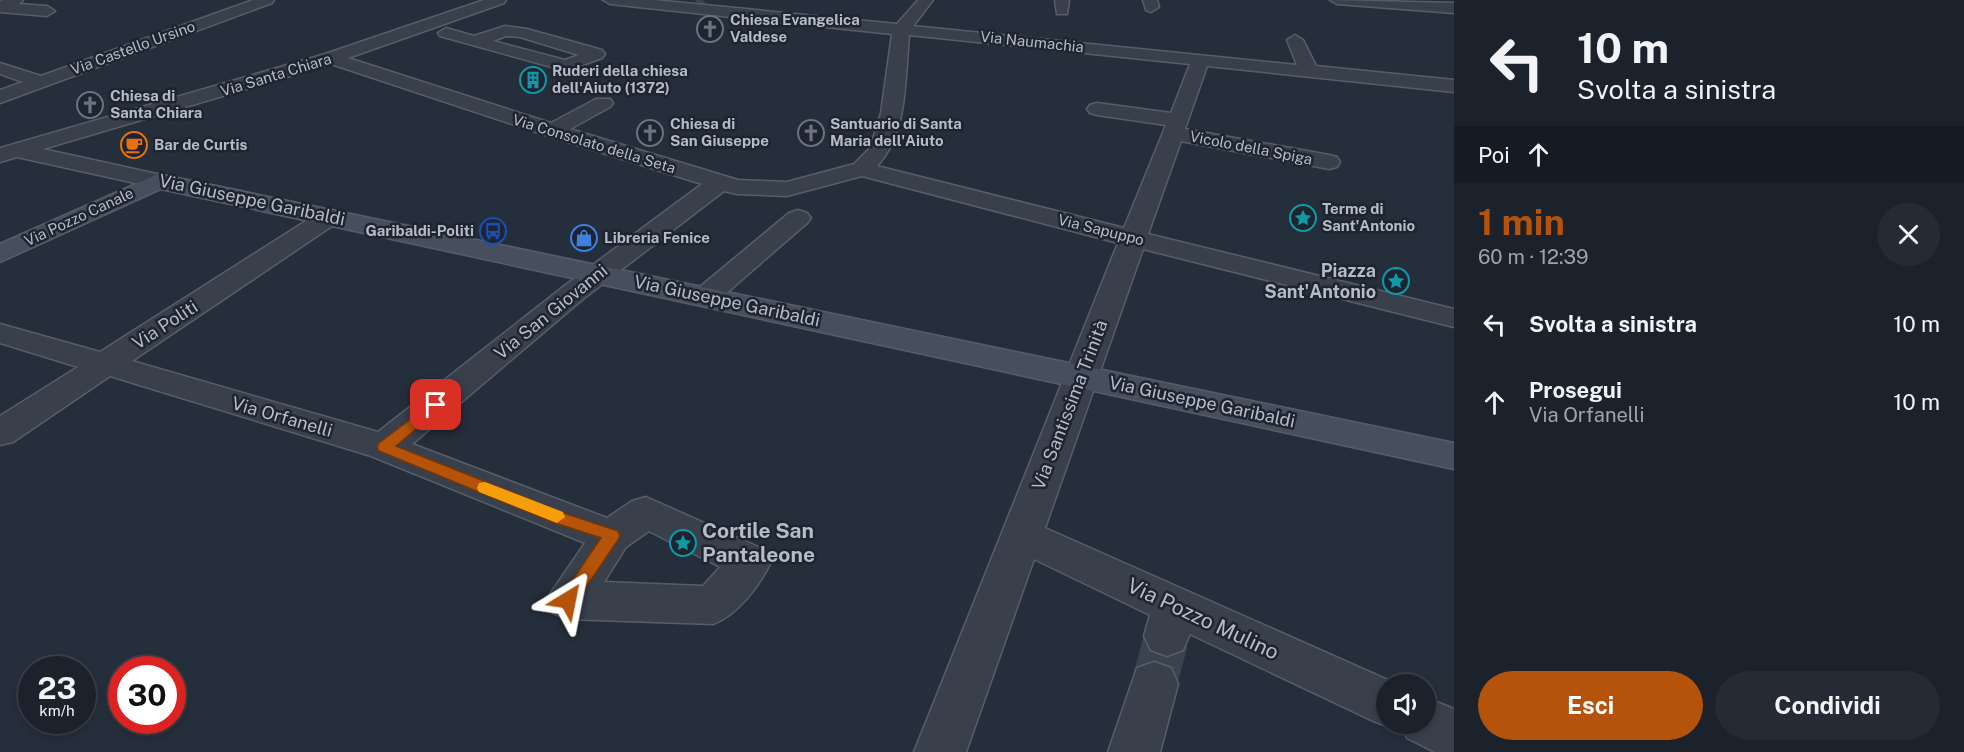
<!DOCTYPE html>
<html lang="it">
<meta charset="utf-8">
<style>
:root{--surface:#1c222c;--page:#252a34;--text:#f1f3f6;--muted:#a0a4a9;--line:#3a3f48;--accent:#b45309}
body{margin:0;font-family:"Public Sans",sans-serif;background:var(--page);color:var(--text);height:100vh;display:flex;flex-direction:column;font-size:22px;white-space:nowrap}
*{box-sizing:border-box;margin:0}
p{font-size:20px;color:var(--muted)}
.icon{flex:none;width:33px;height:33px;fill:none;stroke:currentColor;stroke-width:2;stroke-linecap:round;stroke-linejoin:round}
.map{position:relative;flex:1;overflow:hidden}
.panel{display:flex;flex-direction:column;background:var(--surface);width:510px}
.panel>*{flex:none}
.hud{background:#1c222c;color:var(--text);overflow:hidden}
.tools{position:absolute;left:1376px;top:674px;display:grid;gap:12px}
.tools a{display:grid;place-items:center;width:60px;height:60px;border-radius:50%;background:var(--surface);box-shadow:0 3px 9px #0003,0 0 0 2px var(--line);font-size:30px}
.speed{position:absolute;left:18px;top:656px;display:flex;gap:12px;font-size:30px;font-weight:700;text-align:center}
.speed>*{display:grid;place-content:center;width:78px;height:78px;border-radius:50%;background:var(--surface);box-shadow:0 3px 9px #0003,0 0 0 2px var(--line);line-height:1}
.speed small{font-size:15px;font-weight:400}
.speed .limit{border:9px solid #d22;background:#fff;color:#111}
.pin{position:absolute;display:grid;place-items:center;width:51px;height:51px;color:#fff;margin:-26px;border-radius:12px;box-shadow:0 3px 9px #0006}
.me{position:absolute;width:66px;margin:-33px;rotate:35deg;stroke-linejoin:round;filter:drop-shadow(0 0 4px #0008)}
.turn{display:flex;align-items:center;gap:21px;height:126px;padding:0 24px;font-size:27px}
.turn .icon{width:78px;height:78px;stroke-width:2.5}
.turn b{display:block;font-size:42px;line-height:51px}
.then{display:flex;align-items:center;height:57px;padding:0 24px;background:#0003;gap:12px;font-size:22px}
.round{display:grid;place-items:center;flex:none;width:63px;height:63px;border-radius:32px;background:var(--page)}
.summary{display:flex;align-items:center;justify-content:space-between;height:102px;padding:0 24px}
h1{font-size:36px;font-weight:700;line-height:45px;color:var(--accent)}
.primary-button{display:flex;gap:12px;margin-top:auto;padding:12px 24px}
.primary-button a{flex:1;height:69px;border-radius:36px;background:var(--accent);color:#fff;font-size:24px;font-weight:700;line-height:69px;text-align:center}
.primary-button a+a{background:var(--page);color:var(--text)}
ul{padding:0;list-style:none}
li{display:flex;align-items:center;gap:18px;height:78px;padding:0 24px}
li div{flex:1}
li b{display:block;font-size:22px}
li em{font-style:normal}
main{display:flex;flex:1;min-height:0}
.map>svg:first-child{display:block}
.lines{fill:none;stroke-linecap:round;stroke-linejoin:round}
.street-tunnel-far1{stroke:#3b4350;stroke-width:16;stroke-dasharray:16 8;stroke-linecap:butt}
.street-tunnel{stroke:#3b4350;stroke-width:45;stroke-dasharray:45 22;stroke-linecap:butt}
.street-casing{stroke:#575e6a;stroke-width:3}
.secondary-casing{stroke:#575e6a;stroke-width:3}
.street{fill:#39404c;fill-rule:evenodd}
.secondary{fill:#474f5e;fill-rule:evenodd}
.route{fill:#b45309;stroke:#753606;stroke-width:1.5}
.slow{fill:#f59e0b}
.labels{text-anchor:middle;stroke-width:5;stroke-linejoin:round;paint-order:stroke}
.far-poi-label{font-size:15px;font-weight:bold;fill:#b5bbc7;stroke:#1e2531;text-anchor:start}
.far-street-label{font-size:15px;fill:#b5bbc7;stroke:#1e2531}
.street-label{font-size:18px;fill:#b5bbc7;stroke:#1e2531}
.poi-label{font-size:18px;font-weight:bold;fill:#b5bbc7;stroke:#1e2531;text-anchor:end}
.near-poi-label{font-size:21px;font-weight:bold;fill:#b5bbc7;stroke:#1e2531;text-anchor:start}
.near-street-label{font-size:21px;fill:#b5bbc7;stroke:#1e2531}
</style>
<main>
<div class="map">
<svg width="1454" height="752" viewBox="0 0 1454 752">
<rect width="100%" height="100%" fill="#252e3b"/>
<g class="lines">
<path class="street-tunnel-far1" d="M 698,4 L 703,0"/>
<path class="street-tunnel" d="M 1154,684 L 1167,636"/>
<defs>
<path id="street" d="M 3,0 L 23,0 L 19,4 L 47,6 L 55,11 L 47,16 L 0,12 L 0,1 Z
M 253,0 L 274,0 L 272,3 L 0,103 L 0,90 L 23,82 L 0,74 L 0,63 L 41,76 Z
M 484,0 L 506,0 L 504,3 L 348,58 L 551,123 L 596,99 L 610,99 L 613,103 L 610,107 L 570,129 L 738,180 L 787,182 L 854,164 L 870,148 L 881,113 L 892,34 L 610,4 L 603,0 L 654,0 L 897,24 L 918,0 L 933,0 L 913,26 L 1297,65 L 1287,40 L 1295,35 L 1303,40 L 1316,66 L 1454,80 L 1454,92 L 1207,66 L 1185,129 L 1329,155 L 1337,157 L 1340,162 L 1337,167 L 1329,169 L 1181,141 L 1148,234 L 1454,309 L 1454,327 L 1143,249 L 1045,528 L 1397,684 L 1386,684 L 1386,723 L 1394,723 L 1386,726 L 1369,719 L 1190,634 L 1183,650 L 1167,656 L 1151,650 L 1144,636 L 1150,615 L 1034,559 L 966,752 L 914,752 L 1118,243 L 862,176 L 787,196 L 737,194 L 724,191 L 583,299 L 412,444 L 607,518 L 632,501 L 646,497 L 765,550 L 771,562 C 759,586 738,615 713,624 L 568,619 L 553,613 L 546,600 L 585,543 L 371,456 L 110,376 L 13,442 L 0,445 L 0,416 L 78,367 L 0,343 L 0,324 L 100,352 L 320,212 L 329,209 L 338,212 L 342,217 L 338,222 L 132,361 L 378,432 L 563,287 L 702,184 L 545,135 L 331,64 L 43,149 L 166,176 L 170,181 L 166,186 L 158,188 L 17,157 L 0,162 L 0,148 L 325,54 ZM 909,35 L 1190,64 L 1171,113 L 1097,103 L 1090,105 L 1087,109 L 1090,113 L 1097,115 L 1166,125 L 1124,228 L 877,166 C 908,133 905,78 909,35 ZM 649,531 L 720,567 L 703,586 L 604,582 L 626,547 Z
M 1055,0 L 1069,0 L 1067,14 L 1057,14 Z
M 1143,0 L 1157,0 L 1159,7 L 1151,12 L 1146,10 Z
M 1330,0 L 1454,3 L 1454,13 L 1337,4 Z
M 505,26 L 527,29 L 602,50 L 605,54 L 602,58 L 566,71 L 440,36 L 438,33 L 446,28 L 474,36 ZM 506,36 L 520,37 L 579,55 L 565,60 L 493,41 Z
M 798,210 L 807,213 L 811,218 L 807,223 L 715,303 L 705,306 L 695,303 L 690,297 L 695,291 L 789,213 Z
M 1154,662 L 1171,668 L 1178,684 L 1160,752 L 1108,752 L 1137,668 Z
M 1425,697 L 1454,709 L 1454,752 L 1435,752 L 1407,738 L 1401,723 L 1425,723 Z"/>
<path id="secondary" d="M 158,174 L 1454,443 L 1454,469 L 161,189 L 0,262 L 0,244 Z"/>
</defs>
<use href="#street" class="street-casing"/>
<use href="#secondary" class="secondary-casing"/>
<use href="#street" class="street"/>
<use href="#secondary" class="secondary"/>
</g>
<path class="route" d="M 436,400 L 441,402 L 441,408 L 396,446 L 564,513 L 618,531 L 620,536 L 618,540 L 574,605 L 568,607 L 562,605 L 559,600 L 601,538 L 552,522 L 379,451 L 377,447 L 379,443 Z"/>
<path class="slow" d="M 485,482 L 563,512 L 565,517 L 557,523 L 479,492 L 477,488 L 479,483 Z"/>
<defs>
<symbol id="church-ring" viewBox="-11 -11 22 22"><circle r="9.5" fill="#1e2531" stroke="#6b7280" stroke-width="1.5"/><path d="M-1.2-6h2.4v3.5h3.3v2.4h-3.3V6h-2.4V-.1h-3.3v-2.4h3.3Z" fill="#6b7280"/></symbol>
<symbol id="building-ring" viewBox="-11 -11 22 22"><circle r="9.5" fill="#1e2531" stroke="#0f9aa8" stroke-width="1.5"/><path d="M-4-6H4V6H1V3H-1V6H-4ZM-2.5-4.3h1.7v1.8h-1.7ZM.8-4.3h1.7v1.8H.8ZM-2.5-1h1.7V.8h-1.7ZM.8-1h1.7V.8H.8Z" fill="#0f9aa8"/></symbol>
<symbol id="cafe-ring" viewBox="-11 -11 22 22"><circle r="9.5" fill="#1e2531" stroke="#e8710a" stroke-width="1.5"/><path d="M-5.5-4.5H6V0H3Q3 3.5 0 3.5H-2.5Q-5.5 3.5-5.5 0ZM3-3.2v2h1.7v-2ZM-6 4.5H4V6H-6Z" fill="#e8710a"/></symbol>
<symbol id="sight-ring" viewBox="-11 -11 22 22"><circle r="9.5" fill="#1e2531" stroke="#0f9aa8" stroke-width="1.5"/><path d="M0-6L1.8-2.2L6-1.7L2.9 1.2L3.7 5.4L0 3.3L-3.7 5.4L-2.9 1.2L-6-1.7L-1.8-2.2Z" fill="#0f9aa8"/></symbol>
<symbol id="bus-ring" viewBox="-11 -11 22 22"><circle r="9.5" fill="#1e2531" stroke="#1a4fb4" stroke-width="1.5"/><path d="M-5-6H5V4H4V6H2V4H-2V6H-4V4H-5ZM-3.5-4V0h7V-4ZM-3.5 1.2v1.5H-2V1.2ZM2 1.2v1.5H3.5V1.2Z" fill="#1a4fb4"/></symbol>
<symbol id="shop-ring" viewBox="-11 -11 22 22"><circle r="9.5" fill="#1e2531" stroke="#3f7fe0" stroke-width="1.5"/><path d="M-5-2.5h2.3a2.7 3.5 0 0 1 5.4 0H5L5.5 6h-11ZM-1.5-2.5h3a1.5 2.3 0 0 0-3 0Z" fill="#3f7fe0"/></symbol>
</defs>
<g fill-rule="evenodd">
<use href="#church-ring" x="695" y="14" width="30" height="30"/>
<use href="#building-ring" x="518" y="65" width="30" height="30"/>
<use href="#church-ring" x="75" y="90" width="30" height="30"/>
<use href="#church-ring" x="635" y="118" width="30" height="30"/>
<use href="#church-ring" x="796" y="118" width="30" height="30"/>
<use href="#cafe-ring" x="119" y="130" width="30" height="30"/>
<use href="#sight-ring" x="1288" y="203" width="30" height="30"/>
<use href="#bus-ring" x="478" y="216" width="30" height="30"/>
<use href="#shop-ring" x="569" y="223" width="30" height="30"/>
<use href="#sight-ring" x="1381" y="266" width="30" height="30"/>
<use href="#sight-ring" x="668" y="528" width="30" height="30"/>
</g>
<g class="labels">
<g class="far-poi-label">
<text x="730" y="25">Chiesa Evangelica<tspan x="730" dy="17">Valdese</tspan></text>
<text x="552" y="76">Ruderi della chiesa<tspan x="552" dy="17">dell'Aiuto (1372)</tspan></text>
<text x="110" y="101">Chiesa di<tspan x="110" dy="17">Santa Chiara</tspan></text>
<text x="670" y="129">Chiesa di<tspan x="670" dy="17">San Giuseppe</tspan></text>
<text x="830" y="129">Santuario di Santa<tspan x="830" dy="17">Maria dell'Aiuto</tspan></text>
<text x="154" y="150">Bar de Curtis</text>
<text x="1322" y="214">Terme di<tspan x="1322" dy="17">Sant'Antonio</tspan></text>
<text x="474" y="236" text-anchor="end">Garibaldi-Politi</text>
<text x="604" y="243">Libreria Fenice</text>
</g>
<g class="far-street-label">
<text transform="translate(1032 42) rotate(6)" y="5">Via Naumachia</text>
<text transform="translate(133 48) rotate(-20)" y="5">Via Castello Ursino</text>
<text transform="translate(276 75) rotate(-17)" y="5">Via Santa Chiara</text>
<text transform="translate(594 144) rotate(17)" y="5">Via Consolato della Seta</text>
<text transform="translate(1251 148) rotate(11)" y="5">Vicolo della Spiga</text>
<text transform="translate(79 217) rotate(-25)" y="5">Via Pozzo Canale</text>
<text transform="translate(1101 230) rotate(14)" y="5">Via Sapuppo</text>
</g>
<g class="street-label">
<text transform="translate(252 200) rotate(12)" y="6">Via Giuseppe Garibaldi</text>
<text transform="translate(727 301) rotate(12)" y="6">Via Giuseppe Garibaldi</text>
<text transform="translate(551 312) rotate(-39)" y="6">Via San Giovanni</text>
<text transform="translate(165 325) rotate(-33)" y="6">Via Politi</text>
<text transform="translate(1202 402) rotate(12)" y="6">Via Giuseppe Garibaldi</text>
<text transform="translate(1070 405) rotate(-69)" y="6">Via Santissima Trinità</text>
<text transform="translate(282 417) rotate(16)" y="6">Via Orfanelli</text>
</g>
<g class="poi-label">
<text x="1376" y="277">Piazza<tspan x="1376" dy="21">Sant'Antonio</tspan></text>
</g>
<g class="near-poi-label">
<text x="702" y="538">Cortile San<tspan x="702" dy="24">Pantaleone</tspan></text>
</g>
<g class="near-street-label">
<text transform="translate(1203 619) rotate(25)" y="7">Via Pozzo Mulino</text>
</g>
</g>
</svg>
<div class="tools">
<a><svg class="icon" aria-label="sound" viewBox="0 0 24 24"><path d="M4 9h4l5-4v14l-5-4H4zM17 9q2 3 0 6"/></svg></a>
</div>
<div class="speed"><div>23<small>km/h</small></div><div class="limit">30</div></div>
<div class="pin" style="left:436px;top:405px;background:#d93025"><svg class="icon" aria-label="arrive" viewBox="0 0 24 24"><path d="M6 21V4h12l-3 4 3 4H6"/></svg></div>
<svg class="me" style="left:568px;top:600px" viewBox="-20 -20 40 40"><path d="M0-17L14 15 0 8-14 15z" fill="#b45309" stroke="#fff" stroke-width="4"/></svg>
</div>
<section class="panel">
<div class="hud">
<div class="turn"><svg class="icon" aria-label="left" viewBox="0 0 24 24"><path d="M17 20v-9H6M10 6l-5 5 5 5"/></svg><div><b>10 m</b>Svolta a sinistra</div></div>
<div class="then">Poi<svg class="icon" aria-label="ahead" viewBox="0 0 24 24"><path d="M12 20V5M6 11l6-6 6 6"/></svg></div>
</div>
<div class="summary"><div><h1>1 min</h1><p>60 m · 12:39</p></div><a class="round"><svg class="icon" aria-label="close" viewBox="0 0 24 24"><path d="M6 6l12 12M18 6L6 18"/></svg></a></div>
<ul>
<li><svg class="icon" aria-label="left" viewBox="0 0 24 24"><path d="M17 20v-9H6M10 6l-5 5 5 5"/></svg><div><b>Svolta a sinistra</b></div><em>10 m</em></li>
<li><svg class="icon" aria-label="ahead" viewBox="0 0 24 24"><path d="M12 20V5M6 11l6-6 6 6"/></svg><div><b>Prosegui</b><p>Via Orfanelli</p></div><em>10 m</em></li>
</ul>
<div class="primary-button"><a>Esci</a><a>Condividi</a></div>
</section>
</main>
